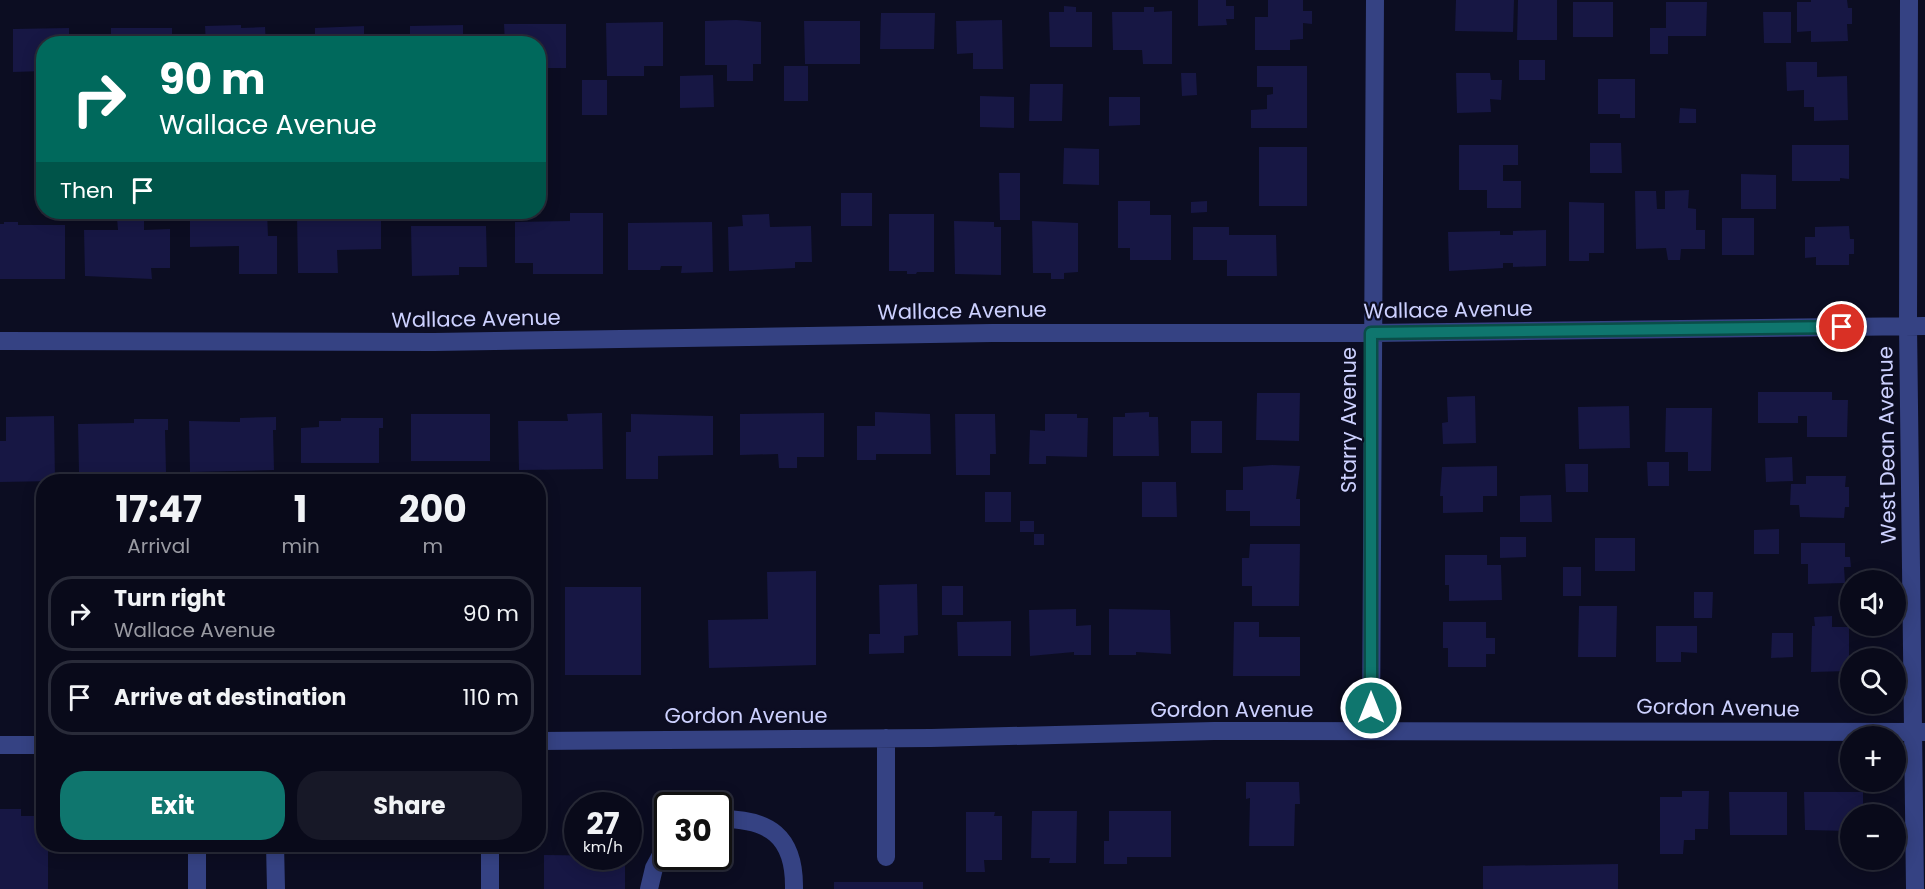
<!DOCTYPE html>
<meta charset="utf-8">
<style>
:root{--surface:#090a1a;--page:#171827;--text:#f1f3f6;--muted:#999aa2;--line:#292b39;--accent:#0f766e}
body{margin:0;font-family:Poppins,sans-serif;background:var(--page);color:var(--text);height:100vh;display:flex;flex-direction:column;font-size:22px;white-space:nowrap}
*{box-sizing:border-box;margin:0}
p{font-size:20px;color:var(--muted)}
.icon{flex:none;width:33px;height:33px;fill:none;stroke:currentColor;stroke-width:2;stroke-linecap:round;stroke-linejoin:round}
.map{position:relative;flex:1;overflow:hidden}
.details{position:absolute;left:36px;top:474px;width:510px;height:378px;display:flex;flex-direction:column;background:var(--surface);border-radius:24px;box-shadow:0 3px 15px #0003,0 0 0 2px var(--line)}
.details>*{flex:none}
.top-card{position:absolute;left:36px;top:36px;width:510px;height:183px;border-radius:24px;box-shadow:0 3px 15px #0003,0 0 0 2px var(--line);background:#00695c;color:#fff;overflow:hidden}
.tools{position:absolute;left:1840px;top:570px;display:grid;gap:12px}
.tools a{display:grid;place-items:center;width:66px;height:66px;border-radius:50%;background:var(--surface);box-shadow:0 3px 15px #0003,0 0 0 2px var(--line);font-size:30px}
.speed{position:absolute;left:564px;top:792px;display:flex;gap:12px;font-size:30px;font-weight:700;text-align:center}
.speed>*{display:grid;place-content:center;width:78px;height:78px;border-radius:50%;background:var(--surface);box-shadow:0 3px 15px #0003,0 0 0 2px var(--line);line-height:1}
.speed small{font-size:15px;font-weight:400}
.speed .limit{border:3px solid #111;border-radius:9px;background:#fff;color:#111}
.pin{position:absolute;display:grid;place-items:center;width:51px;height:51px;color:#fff;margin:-26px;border:3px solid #fff;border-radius:50%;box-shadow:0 2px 6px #0007}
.me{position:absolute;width:66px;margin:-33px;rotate:0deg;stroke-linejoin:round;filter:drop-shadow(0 0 4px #0008)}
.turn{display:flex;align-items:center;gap:21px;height:126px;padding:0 24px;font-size:27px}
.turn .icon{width:78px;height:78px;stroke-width:2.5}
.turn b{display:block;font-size:42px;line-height:51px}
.then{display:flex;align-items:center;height:57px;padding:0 24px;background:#0003;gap:12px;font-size:22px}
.eta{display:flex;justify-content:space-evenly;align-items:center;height:102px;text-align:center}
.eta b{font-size:36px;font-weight:700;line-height:42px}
.button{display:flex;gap:12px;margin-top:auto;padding:12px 24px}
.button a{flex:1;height:69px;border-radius:24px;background:var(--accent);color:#fff;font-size:24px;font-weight:700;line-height:69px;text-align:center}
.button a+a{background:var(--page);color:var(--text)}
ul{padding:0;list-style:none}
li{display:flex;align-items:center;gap:18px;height:75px;margin:0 12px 9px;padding:0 12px;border:3px solid var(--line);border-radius:24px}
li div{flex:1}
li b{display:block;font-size:22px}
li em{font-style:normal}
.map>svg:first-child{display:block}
.building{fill:#171744}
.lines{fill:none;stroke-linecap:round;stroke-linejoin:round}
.minor{stroke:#354283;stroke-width:18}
.route-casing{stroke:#0a4d48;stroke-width:15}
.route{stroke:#0f766e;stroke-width:10}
.labels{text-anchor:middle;stroke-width:4.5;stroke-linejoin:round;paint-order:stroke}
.street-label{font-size:21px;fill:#cdd1ff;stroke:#0c0d22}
</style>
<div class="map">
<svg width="1925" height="889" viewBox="0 0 1925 889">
<rect width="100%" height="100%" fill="#0c0d22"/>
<path class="building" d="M 1198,0 L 1226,0 L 1226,6 L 1234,6 L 1234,19 L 1226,19 L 1227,25 L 1198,26 Z
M 1268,0 L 1303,0 L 1303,11 L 1312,11 L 1312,24 L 1303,23 L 1303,39 L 1290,40 L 1290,50 L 1255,50 L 1255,17 L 1268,17 Z
M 1456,0 L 1514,0 L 1513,32 L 1455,31 Z
M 1518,0 L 1557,0 L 1557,40 L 1517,40 Z
M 1811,0 L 1847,0 L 1848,8 L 1852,8 L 1852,24 L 1847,24 L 1848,41 L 1811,42 L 1811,31 L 1797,32 L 1797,2 L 1811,2 Z
M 1573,2 L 1613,2 L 1613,37 L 1573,37 Z
M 1666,2 L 1707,2 L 1706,36 L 1668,36 L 1668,54 L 1650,54 L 1650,28 L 1666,28 Z
M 1064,6 L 1076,7 L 1076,12 L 1092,12 L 1092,47 L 1050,47 L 1049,12 L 1064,12 Z
M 1144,7 L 1154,7 L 1154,12 L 1172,11 L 1172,64 L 1143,64 L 1142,50 L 1113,50 L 1112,12 L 1144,12 Z
M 1763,12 L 1791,12 L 1791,43 L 1764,43 Z
M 881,13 L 935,13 L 934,49 L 880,49 Z
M 736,20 L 761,22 L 761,64 L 753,64 L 753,81 L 727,81 L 727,65 L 705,65 L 705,21 Z
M 1002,20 L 1003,69 L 973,69 L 973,53 L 957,54 L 956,21 Z
M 804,21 L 860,21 L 860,64 L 805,64 Z
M 663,22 L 663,66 L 644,66 L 644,76 L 607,76 L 606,23 Z
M 504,24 L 566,24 L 566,68 L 538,68 L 538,44 L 505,44 Z
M 241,25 L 241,28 L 265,27 L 266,44 L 206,44 L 205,26 Z
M 463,25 L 463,44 L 410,44 L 410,26 Z
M 364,26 L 364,44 L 315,44 L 315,28 Z
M 69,28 L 69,44 L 44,44 L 44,71 L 13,72 L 13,29 Z
M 111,28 L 172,28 L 172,44 L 111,44 Z
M 1519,60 L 1545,60 L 1545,80 L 1519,80 Z
M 1786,62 L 1817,62 L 1817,77 L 1847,76 L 1848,120 L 1814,121 L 1814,107 L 1804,107 L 1804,90 L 1787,91 Z
M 784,66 L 808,66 L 808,101 L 784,101 Z
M 1257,66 L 1307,66 L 1307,128 L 1251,128 L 1251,110 L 1267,109 L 1267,95 L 1273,94 L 1273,87 L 1257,87 Z
M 1181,73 L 1196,73 L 1197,95 L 1182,96 Z
M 1456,73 L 1490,73 L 1491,80 L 1502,80 L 1501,100 L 1490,99 L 1491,112 L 1457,113 Z
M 713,75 L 714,107 L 680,108 L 680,76 Z
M 1598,79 L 1635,79 L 1635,118 L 1620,118 L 1620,114 L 1598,114 Z
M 582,80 L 607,80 L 607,115 L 582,115 Z
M 1030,84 L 1063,84 L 1062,121 L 1029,121 Z
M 980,96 L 1014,97 L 1014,128 L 980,127 Z
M 1109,97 L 1140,97 L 1140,125 L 1109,126 Z
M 1680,108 L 1696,109 L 1696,123 L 1679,123 Z
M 1590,143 L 1621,143 L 1622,173 L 1590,173 Z
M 1459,145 L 1518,145 L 1518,165 L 1503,165 L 1503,181 L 1521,181 L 1521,208 L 1487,208 L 1487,190 L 1459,190 Z
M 1792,145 L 1849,145 L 1849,179 L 1840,178 L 1840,181 L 1792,181 Z
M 1259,147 L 1307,147 L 1307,206 L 1259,206 Z
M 1064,148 L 1099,149 L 1099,185 L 1063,184 Z
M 999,173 L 1020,173 L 1020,220 L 1000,220 Z
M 1741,174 L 1776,175 L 1776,209 L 1741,209 Z
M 1689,190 L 1688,208 L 1696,209 L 1696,230 L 1705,230 L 1705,249 L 1681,249 L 1680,260 L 1668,260 L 1666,248 L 1636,249 L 1635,191 L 1656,191 L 1657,209 L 1665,209 L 1665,191 Z
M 841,193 L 872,193 L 872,226 L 841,226 Z
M 1118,201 L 1150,201 L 1150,215 L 1171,215 L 1171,260 L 1130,260 L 1130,248 L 1118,248 Z
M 1207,201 L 1207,212 L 1191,213 L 1191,202 Z
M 1569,202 L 1604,203 L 1604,253 L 1589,253 L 1589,261 L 1569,261 Z
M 190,212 L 267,212 L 268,236 L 277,236 L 277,274 L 239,274 L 239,246 L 190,247 Z
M 318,212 L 381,212 L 381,249 L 337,250 L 338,273 L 298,273 L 297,215 L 318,215 Z
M 570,213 L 603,213 L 603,274 L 533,274 L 533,263 L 515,263 L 515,222 L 570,221 Z
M 769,214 L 770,227 L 811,226 L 812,262 L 795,262 L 795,268 L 729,271 L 728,227 L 743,226 L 742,215 Z
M 889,214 L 934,214 L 934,272 L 917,272 L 916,274 L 907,274 L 907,271 L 889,271 Z
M 117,218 L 144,218 L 144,230 L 170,229 L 170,268 L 151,268 L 152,279 L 85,276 L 84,230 L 118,230 Z
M 1722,218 L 1754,218 L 1754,255 L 1722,255 Z
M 954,221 L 994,222 L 994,227 L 1001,227 L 1001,275 L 955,274 Z
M 1032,221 L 1078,223 L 1078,272 L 1064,273 L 1064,279 L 1051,279 L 1051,273 L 1033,273 Z
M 4,222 L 18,222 L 18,225 L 65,225 L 65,279 L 0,279 L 0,224 L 4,224 Z
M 712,222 L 713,272 L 681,273 L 682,266 L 661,266 L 660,270 L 628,270 L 628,223 Z
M 411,226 L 486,226 L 487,267 L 459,267 L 459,275 L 412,276 Z
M 1849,226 L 1850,239 L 1854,239 L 1854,254 L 1849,254 L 1849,265 L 1816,265 L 1816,257 L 1805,258 L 1805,237 L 1815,237 L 1815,227 Z
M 1193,227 L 1229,227 L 1229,235 L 1276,235 L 1277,276 L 1227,276 L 1227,260 L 1193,260 Z
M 1546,230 L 1546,266 L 1513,267 L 1513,263 L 1503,263 L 1503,268 L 1449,271 L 1448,232 L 1500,231 L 1500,235 L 1513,235 L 1513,231 Z
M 1758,392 L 1832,392 L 1832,400 L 1848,400 L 1847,437 L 1807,437 L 1807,416 L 1798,416 L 1798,423 L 1758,423 Z
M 1257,393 L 1300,393 L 1299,441 L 1256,440 Z
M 1475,396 L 1476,443 L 1443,444 L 1442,423 L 1448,422 L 1447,397 Z
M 1629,406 L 1630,448 L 1579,449 L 1578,407 Z
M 1666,408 L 1712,408 L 1711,471 L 1688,471 L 1688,452 L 1665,452 Z
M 875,412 L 930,414 L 931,454 L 876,454 L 876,460 L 857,460 L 857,426 L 875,426 Z
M 1149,412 L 1149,417 L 1158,417 L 1159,456 L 1113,456 L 1113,417 L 1125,417 L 1125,413 Z
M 602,413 L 603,469 L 519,470 L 518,421 L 568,421 L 567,414 Z
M 824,413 L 824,457 L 797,457 L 797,468 L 779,468 L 778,454 L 740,455 L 740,414 Z
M 411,414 L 490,414 L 490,461 L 411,461 Z
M 631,414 L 713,416 L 713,455 L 658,456 L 658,479 L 626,479 L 626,432 L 631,432 Z
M 955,414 L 995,414 L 996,454 L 990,454 L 990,475 L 956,475 Z
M 1045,414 L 1077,414 L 1077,418 L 1088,418 L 1087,457 L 1046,456 L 1046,464 L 1029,464 L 1030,430 L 1045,431 Z
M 54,416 L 55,481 L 0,482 L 0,441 L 6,441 L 6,417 Z
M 276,417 L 276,430 L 273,430 L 274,470 L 190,472 L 189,421 L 240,422 L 240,418 Z
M 341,418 L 383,418 L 383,428 L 379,428 L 379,463 L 301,463 L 301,428 L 319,427 L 319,421 L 341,421 Z
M 134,419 L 168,419 L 168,430 L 165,430 L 166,472 L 161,472 L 161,482 L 127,482 L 127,472 L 79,472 L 78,424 L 134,423 Z
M 1191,421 L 1222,421 L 1222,453 L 1191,453 Z
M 1792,457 L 1793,481 L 1766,482 L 1765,458 Z
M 1647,462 L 1669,462 L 1669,486 L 1648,486 Z
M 1565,464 L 1588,464 L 1588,492 L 1566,492 Z
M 1272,465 L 1300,466 L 1296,499 L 1300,499 L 1300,526 L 1250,526 L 1250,511 L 1226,511 L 1226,490 L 1243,490 L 1243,467 Z
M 1497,466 L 1497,496 L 1483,496 L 1483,512 L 1443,513 L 1443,496 L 1440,496 L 1442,467 Z
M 1806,476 L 1846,476 L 1845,487 L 1849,487 L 1849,507 L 1845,507 L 1844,518 L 1800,517 L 1799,505 L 1790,505 L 1791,484 L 1806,484 Z
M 1142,482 L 1176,482 L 1177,517 L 1142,517 Z
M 985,492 L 1011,492 L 1011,522 L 985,522 Z
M 1551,495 L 1552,522 L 1520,522 L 1520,496 Z
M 1020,521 L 1034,521 L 1034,532 L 1020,532 Z
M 1779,529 L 1779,554 L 1754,554 L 1754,530 Z
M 1034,534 L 1044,534 L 1044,545 L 1034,545 Z
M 1500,537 L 1526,537 L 1526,557 L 1500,558 Z
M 1595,538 L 1635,538 L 1635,571 L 1595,571 Z
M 1801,543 L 1845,543 L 1845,557 L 1850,557 L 1851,567 L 1844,567 L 1845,583 L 1808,584 L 1808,564 L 1801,564 Z
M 1250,544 L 1300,544 L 1299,606 L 1252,606 L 1252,586 L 1242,586 L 1242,558 L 1249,558 Z
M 1445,555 L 1487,555 L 1487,565 L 1501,565 L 1502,600 L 1449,601 L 1449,585 L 1445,585 Z
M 1563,567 L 1581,567 L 1581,596 L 1563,596 Z
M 816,571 L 816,665 L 709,668 L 708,620 L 768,619 L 767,572 Z
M 917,584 L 918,635 L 904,636 L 904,653 L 869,654 L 869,634 L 880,634 L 879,585 Z
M 942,586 L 963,586 L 963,615 L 942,615 Z
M 565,587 L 641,587 L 641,675 L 565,675 Z
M 1694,592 L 1713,592 L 1712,618 L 1694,618 Z
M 1579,606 L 1617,606 L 1616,657 L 1578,657 Z
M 1076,609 L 1076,626 L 1091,625 L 1091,655 L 1074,655 L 1074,652 L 1030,656 L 1029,610 Z
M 1109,609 L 1170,610 L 1171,654 L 1136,652 L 1136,655 L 1109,655 Z
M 1832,616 L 1832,627 L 1849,627 L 1849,671 L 1811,672 L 1812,626 L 1815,626 L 1814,617 Z
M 1011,621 L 1011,656 L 958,656 L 957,622 Z
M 1234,622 L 1259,622 L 1259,637 L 1300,637 L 1300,676 L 1233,676 Z
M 1443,622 L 1486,622 L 1486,638 L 1495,638 L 1495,654 L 1486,654 L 1486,667 L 1448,667 L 1448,648 L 1443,648 Z
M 1656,626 L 1697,626 L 1697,653 L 1681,652 L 1681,662 L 1656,662 Z
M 1772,633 L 1793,633 L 1793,657 L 1771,658 Z
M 1246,782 L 1299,782 L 1300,804 L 1295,804 L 1294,846 L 1249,846 L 1250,798 L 1246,799 Z
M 1682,791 L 1709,791 L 1708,829 L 1695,829 L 1695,840 L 1684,840 L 1683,854 L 1660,854 L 1660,797 L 1682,797 Z
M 1729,792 L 1787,792 L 1787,835 L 1730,835 Z
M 1804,792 L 1863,792 L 1863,814 L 1851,814 L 1851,831 L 1805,830 Z
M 0,809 L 21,809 L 21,816 L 40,816 L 41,840 L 44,840 L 44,844 L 48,844 L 48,889 L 0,889 Z
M 1032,811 L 1077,811 L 1076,863 L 1049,863 L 1050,858 L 1031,858 Z
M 1109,811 L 1171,811 L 1171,857 L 1127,857 L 1127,864 L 1104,864 L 1104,841 L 1109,841 Z
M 966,812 L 995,812 L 994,816 L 1002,816 L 1002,860 L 984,860 L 985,872 L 966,872 Z
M 544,855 L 625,856 L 625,889 L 544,889 Z
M 1618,864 L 1618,889 L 1483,889 L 1483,866 Z
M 834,882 L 923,882 L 923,889 L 834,889 Z"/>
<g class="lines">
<path class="minor" d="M 1909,0 L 1908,326 L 1915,889
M 0,341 L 434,342 L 992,333 L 1371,333 L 1925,326
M 1371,731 L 1375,0
M 886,738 L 886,857
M 538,741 L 931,738 L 1214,731 L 1925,732
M 0,745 L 44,745
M 718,819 C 769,818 795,836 794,889
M 197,844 L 197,889
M 275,844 L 276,889
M 490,889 L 490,844
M 649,889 L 654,868 L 668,842"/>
</g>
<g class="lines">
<defs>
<path id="route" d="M 1371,708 L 1371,333 L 1842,327"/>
</defs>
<use href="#route" class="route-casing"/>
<use href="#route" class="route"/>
</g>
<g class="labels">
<g class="street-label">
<text transform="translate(1448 310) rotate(-1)" y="7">Wallace Avenue</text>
<text transform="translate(962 311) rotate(-1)" y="7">Wallace Avenue</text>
<text transform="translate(476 319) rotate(-1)" y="7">Wallace Avenue</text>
<text transform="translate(1349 420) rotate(-90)" y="7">Starry Avenue</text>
<text transform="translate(1887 445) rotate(-91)" y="7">West Dean Avenue</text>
<text transform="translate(1718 708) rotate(1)" y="7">Gordon Avenue</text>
<text x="1232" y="717">Gordon Avenue</text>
<text x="746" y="723">Gordon Avenue</text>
</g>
</g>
</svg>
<div class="tools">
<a><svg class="icon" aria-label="sound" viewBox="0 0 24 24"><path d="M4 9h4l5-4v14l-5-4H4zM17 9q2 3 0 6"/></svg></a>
<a><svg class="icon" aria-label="search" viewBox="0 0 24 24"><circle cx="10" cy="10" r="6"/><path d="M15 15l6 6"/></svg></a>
<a>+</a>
<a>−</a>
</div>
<div class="speed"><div>27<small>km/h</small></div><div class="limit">30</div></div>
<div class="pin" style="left:1842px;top:327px;background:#d93025"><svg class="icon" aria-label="arrive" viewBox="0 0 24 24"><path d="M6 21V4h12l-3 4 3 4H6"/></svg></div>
<svg class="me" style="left:1371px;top:708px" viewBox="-20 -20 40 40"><circle r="17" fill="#0f766e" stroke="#fff" stroke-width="3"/><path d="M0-11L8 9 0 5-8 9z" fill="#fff"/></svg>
<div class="top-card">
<div class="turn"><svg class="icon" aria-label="right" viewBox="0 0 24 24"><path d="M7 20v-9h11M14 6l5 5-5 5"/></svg><div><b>90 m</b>Wallace Avenue</div></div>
<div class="then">Then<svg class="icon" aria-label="arrive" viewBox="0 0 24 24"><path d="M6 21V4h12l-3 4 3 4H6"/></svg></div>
</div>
<section class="details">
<div class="eta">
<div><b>17:47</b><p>Arrival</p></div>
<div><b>1</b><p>min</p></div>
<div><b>200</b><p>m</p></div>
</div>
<ul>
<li><svg class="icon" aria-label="right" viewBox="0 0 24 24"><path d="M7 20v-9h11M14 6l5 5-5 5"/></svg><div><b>Turn right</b><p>Wallace Avenue</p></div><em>90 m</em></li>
<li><svg class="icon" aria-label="arrive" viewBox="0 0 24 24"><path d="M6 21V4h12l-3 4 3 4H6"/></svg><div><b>Arrive at destination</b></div><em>110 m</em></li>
</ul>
<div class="button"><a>Exit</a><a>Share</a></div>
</section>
</div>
